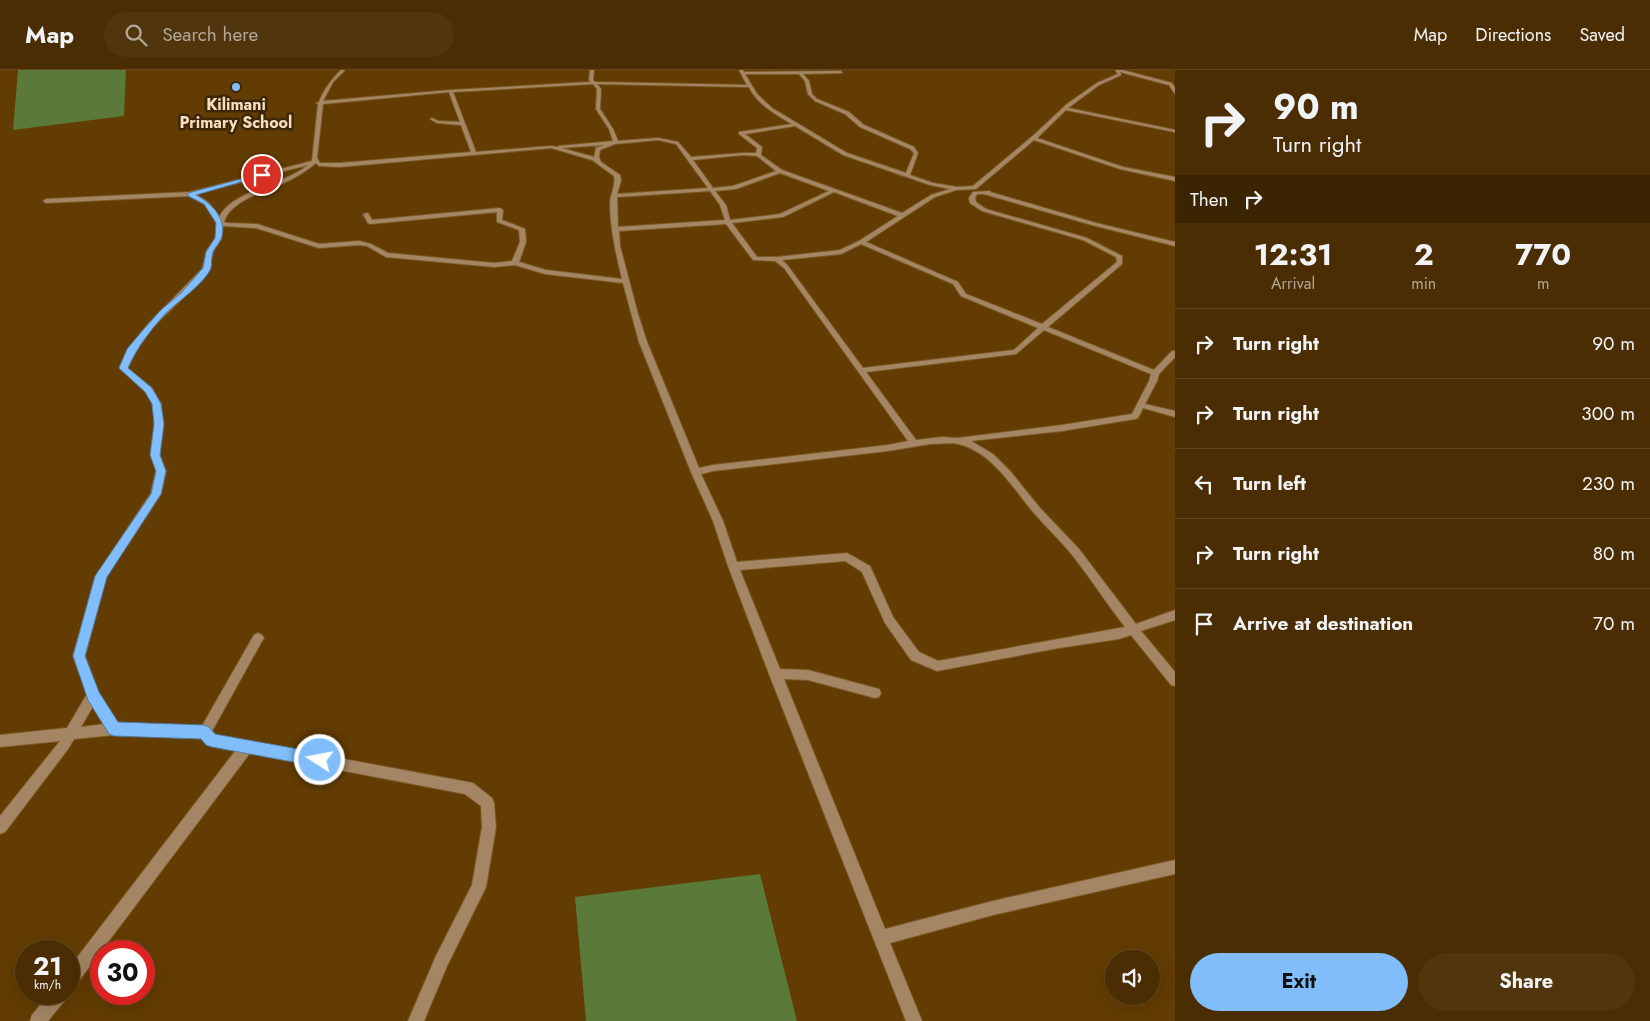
<!DOCTYPE html>
<style>
:root{--surface:#4a2d02;--page:#51350c;--text:#f1f3f6;--muted:#b2a899;--line:#614924;--accent:#80bdfa}
body{margin:0;font-family:Jost,sans-serif;background:var(--page);color:var(--text);height:100vh;display:flex;flex-direction:column;font-size:19px;white-space:nowrap}
*{box-sizing:border-box;margin:0}
p{font-size:16px;color:var(--muted)}
.icon{flex:none;width:28px;height:28px;fill:none;stroke:currentColor;stroke-width:2;stroke-linecap:round;stroke-linejoin:round}
.map{position:relative;flex:1;overflow:hidden}
.side{display:flex;flex-direction:column;background:var(--surface);width:475px}
.side>*{flex:none}
.hud{background:#4a2d02;color:var(--text);overflow:hidden}
.fabs{position:absolute;left:1105px;top:880px;display:grid;gap:10px}
.fabs a{display:grid;place-items:center;width:55px;height:55px;border-radius:50%;background:var(--surface);box-shadow:0 5px 20px #0002,0 0 0 1px var(--line);font-size:25px}
.speed{position:absolute;left:15px;top:870px;display:flex;gap:10px;font-size:25px;font-weight:700;text-align:center}
.speed>*{display:grid;place-content:center;width:65px;height:65px;border-radius:50%;background:var(--surface);box-shadow:0 5px 20px #0002,0 0 0 1px var(--line);line-height:1}
.speed small{font-size:12px;font-weight:400}
.speed .limit{border:8px solid #d22;background:#fff;color:#111}
.pin{position:absolute;display:grid;place-items:center;width:42px;height:42px;color:#fff;margin:-21px;border:2px solid #fff;border-radius:50%;box-shadow:0 1px 5px #0007}
.me{position:absolute;width:55px;margin:-28px;rotate:281deg;stroke-linejoin:round;filter:drop-shadow(0 0 4px #0008)}
.turn{display:flex;align-items:center;gap:18px;height:105px;padding:0 15px;font-size:22px}
.turn .icon{width:65px;height:65px;stroke-width:2.5}
.turn b{display:block;font-size:35px;line-height:42px}
.then{display:flex;align-items:center;height:48px;padding:0 15px;background:#0003;gap:10px;font-size:19px}
.eta{display:flex;justify-content:space-evenly;align-items:center;height:85px;text-align:center}
.eta b{font-size:30px;font-weight:700;line-height:35px}
.cta{display:flex;gap:10px;margin-top:auto;padding:10px 15px}
.cta a{flex:1;height:58px;border-radius:30px;background:var(--accent);color:#111;font-size:20px;font-weight:700;line-height:58px;text-align:center}
.cta a+a{background:var(--page);color:var(--text)}
ul{padding:0;list-style:none}
li{display:flex;align-items:center;gap:15px;height:70px;padding:0 15px;border-top:1px solid var(--line)}
li div{flex:1}
li b{display:block;font-size:19px}
li em{font-style:normal}
header{display:flex;align-items:center;gap:30px;box-sizing:border-box;height:70px;padding:0 25px;background:var(--surface);border-bottom:1px solid var(--line)}
header strong{font-size:24px}
nav{display:flex;gap:28px;margin-inline-start:auto;font-size:18px}
.search{width:350px;height:45px;background:var(--page);display:flex;align-items:center;gap:12px;box-sizing:border-box;padding:0 18px;border-radius:28px;color:var(--muted);font-size:19px}
main{display:flex;flex:1;min-height:0}
.map>svg:first-child{display:block}
.green{fill:#5b7938}
.lines{fill:none;stroke-linecap:round;stroke-linejoin:round}
.minor-casing{stroke:#7d5924;stroke-width:2}
.minor{fill:#a48664;fill-rule:evenodd}
.route{fill:#80bdfa;stroke:#537ba2}
.poi-dot{fill:#80bdfa;stroke:#3d270b;stroke-width:2}
.labels{text-anchor:middle;stroke-width:5;stroke-linejoin:round;paint-order:stroke}
.far-poi-label{font-size:16px;font-weight:bold;fill:#f9dcbd;stroke:#3d270b}
</style>
<header>
<strong>Map</strong>
<div class="search"><svg class="icon" aria-label="search" viewBox="0 0 24 24"><circle cx="10" cy="10" r="6"/><path d="M15 15l6 6"/></svg>Search here</div>
<nav><a>Map</a><a>Directions</a><a>Saved</a></nav>
</header>
<main>
<div class="map">
<svg width="1175" height="951" viewBox="0 0 1175 951">
<rect width="100%" height="100%" fill="#623c02"/>
<path class="green" d="M 18,0 L 126,0 L 124,46 L 13,60 Z
M 760,804 L 797,951 L 586,951 L 575,827 Z"/>
<g class="lines">
<defs>
<path id="minor" d="M 341,0 L 345,0 L 333,12 L 323,31 L 451,20 L 591,12 L 589,10 L 590,0 L 594,0 L 593,10 L 595,12 L 747,15 L 739,0 L 743,0 L 744,2 L 841,1 L 842,3 L 803,4 L 809,11 L 812,24 L 817,29 L 849,42 L 864,55 L 914,77 L 918,83 L 910,105 L 933,113 L 957,117 L 973,116 L 1035,64 L 1067,34 L 1097,13 L 1118,4 L 1115,0 L 1122,0 L 1172,13 L 1175,18 L 1175,24 L 1169,15 L 1120,2 L 1121,5 L 1099,15 L 1068,38 L 1175,60 L 1175,62 L 1066,40 L 1037,68 L 1123,97 L 1175,107 L 1175,111 L 1120,99 L 1034,70 L 976,119 L 956,120 L 935,127 L 866,172 L 958,212 L 966,224 L 1042,254 L 1117,192 L 1116,187 L 1083,170 L 982,141 L 970,133 L 969,128 L 973,122 L 990,121 L 990,122 L 1096,153 L 1175,172 L 1175,176 L 1092,155 L 984,124 L 977,124 L 975,128 L 976,132 L 986,139 L 1087,168 L 1122,186 L 1122,194 L 1048,257 L 1154,300 L 1172,281 L 1175,281 L 1175,287 L 1159,304 L 1157,311 L 1145,334 L 1175,341 L 1175,347 L 1143,338 L 1138,348 L 1135,349 L 1062,361 L 971,371 L 993,384 L 1010,401 L 1040,438 L 1079,479 L 1136,554 L 1175,540 L 1175,550 L 1141,561 L 1175,602 L 1175,616 L 1171,615 L 1131,565 L 1119,569 L 1059,578 L 937,601 L 911,590 L 885,553 L 862,502 L 845,491 L 740,500 L 780,599 L 808,600 L 875,618 L 879,619 L 881,623 L 879,627 L 875,628 L 808,610 L 784,609 L 885,859 L 993,831 L 1175,790 L 1175,804 L 993,845 L 890,873 L 922,951 L 906,951 L 769,604 L 728,496 L 713,451 L 691,402 L 639,272 L 623,213 L 545,204 L 515,195 L 494,197 L 386,187 L 367,176 L 359,175 L 319,178 L 256,158 L 223,156 L 221,169 L 214,180 L 208,200 L 198,213 L 153,257 L 139,276 L 127,298 L 152,318 L 161,334 L 163,354 L 159,385 L 166,401 L 161,424 L 106,507 L 85,586 L 98,622 L 117,653 L 202,656 L 254,565 L 258,563 L 262,565 L 264,568 L 262,571 L 212,661 L 215,665 L 473,713 L 492,728 L 494,733 L 496,757 L 486,817 L 447,896 L 424,951 L 408,951 L 436,886 L 472,815 L 482,757 L 481,736 L 465,724 L 250,683 L 75,916 L 69,918 L 69,898 L 236,680 C 223,678 211,679 202,668 L 114,665 L 74,669 L 68,679 L 5,762 L 0,764 L 0,746 L 60,671 L 0,677 L 0,665 L 67,658 L 87,624 L 73,586 L 96,506 L 151,423 L 156,401 L 151,385 L 155,354 L 153,334 L 146,321 L 119,298 L 132,276 L 148,254 L 202,199 L 207,180 L 215,169 L 218,153 L 204,134 L 189,126 L 46,133 L 43,131 L 46,129 L 190,122 L 312,91 L 318,34 L 316,33 L 319,32 C 324,19 331,10 341,0 ZM 745,4 L 799,4 L 805,11 L 808,24 L 815,31 L 845,44 L 860,57 L 910,79 L 914,83 L 906,103 L 847,83 L 772,38 L 757,24 ZM 593,14 L 597,19 L 596,39 L 609,59 L 613,71 L 559,76 L 557,77 L 551,76 L 476,82 L 453,22 ZM 597,14 L 749,17 C 758,35 775,44 792,54 L 739,62 L 739,64 L 757,78 L 756,83 L 743,83 L 691,87 L 678,72 L 658,68 L 618,71 L 613,59 L 600,39 L 601,19 ZM 449,22 L 460,52 L 438,51 L 432,48 L 430,49 L 437,53 L 461,55 L 471,82 L 340,93 L 320,93 L 317,88 L 323,34 ZM 795,56 L 843,85 L 930,115 L 950,119 L 931,125 L 902,143 L 782,100 L 761,85 L 762,77 L 745,64 ZM 658,70 L 676,74 L 708,118 L 617,124 L 621,111 L 620,105 L 601,92 L 599,87 L 600,80 L 615,74 ZM 605,75 L 596,78 L 594,87 L 561,78 ZM 551,78 L 592,90 L 614,106 C 616,115 611,123 610,132 C 610,158 616,184 622,209 L 546,200 L 519,192 L 526,172 L 525,159 L 502,150 L 503,140 L 500,138 L 372,150 L 368,143 L 363,144 L 368,153 L 370,154 L 497,142 L 497,152 L 519,160 L 520,172 L 512,191 L 494,193 L 388,183 L 371,174 L 359,171 L 319,174 L 257,154 L 228,153 L 224,152 C 230,130 267,121 286,112 C 297,107 306,101 316,93 L 319,96 L 340,97 ZM 743,85 L 757,86 L 776,101 L 733,116 L 713,118 L 693,90 ZM 308,95 C 284,115 233,120 219,147 L 208,132 L 195,124 ZM 780,103 L 829,121 L 780,144 L 730,150 L 726,135 L 715,121 L 736,119 ZM 710,121 L 720,135 L 725,150 L 618,157 L 617,127 ZM 834,122 L 898,146 L 859,171 L 840,180 L 777,187 L 757,187 L 732,153 L 783,147 ZM 726,154 L 753,190 L 775,191 L 784,198 L 908,371 L 888,375 L 713,395 L 699,398 L 647,272 L 638,244 L 620,176 L 619,161 ZM 861,174 L 953,214 L 961,226 L 1038,258 L 1014,280 L 863,298 L 788,196 L 782,190 L 841,184 ZM 1044,260 L 1151,304 L 1149,311 L 1132,344 L 1062,355 L 958,368 L 942,367 L 916,370 L 866,302 L 1016,284 ZM 953,373 C 990,378 1012,417 1034,443 C 1047,458 1061,471 1073,486 C 1091,509 1107,534 1125,557 L 938,591 L 919,582 L 893,547 L 870,496 L 847,483 L 737,492 L 723,451 L 701,404 L 713,401 L 888,381 L 930,374 ZM 93,636 L 104,654 L 81,657 Z
M 49,924 L 67,924 L 65,930 L 48,951 L 30,951 L 32,945 Z"/>
</defs>
<use href="#minor" class="minor-casing"/>
<use href="#minor" class="minor"/>
</g>
<path class="route" d="M 260,104 L 265,105 L 196,125 C 211,133 226,147 222,166 C 221,172 215,177 213,182 C 211,187 212,193 211,198 C 205,213 176,233 165,244 C 150,261 137,277 128,298 L 152,318 L 161,334 L 164,354 L 160,385 L 166,401 L 161,424 L 107,507 L 85,586 L 99,622 L 118,652 L 204,655 L 209,657 L 215,664 L 320,683 L 326,685 L 328,690 L 326,695 L 320,697 L 212,677 L 206,675 L 201,669 L 114,666 L 109,664 L 88,630 L 73,586 L 95,506 L 151,424 L 156,401 L 150,385 L 154,354 L 152,334 L 145,322 L 119,298 L 127,279 L 143,260 L 161,240 L 181,223 L 203,198 L 206,182 L 215,168 L 216,153 L 204,134 L 188,126 L 188,123 Z"/>
<circle class="poi-dot" cx="236" cy="17" r="5"/>
<g class="labels">
<g class="far-poi-label">
<text x="236" y="40">Kilimani<tspan x="236" dy="18">Primary School</tspan></text>
</g>
</g>
</svg>
<div class="fabs">
<a><svg class="icon" aria-label="sound" viewBox="0 0 24 24"><path d="M4 9h4l5-4v14l-5-4H4zM17 9q2 3 0 6"/></svg></a>
</div>
<div class="speed"><div>21<small>km/h</small></div><div class="limit">30</div></div>
<div class="pin" style="left:262px;top:105px;background:#d93025"><svg class="icon" aria-label="arrive" viewBox="0 0 24 24"><path d="M6 21V4h12l-3 4 3 4H6"/></svg></div>
<svg class="me" style="left:320px;top:690px" viewBox="-20 -20 40 40"><circle r="17" fill="#80bdfa" stroke="#fff" stroke-width="3"/><path d="M0-11L8 9 0 5-8 9z" fill="#fff"/></svg>
</div>
<section class="side">
<div class="hud">
<div class="turn"><svg class="icon" aria-label="right" viewBox="0 0 24 24"><path d="M7 20v-9h11M14 6l5 5-5 5"/></svg><div><b>90 m</b>Turn right</div></div>
<div class="then">Then<svg class="icon" aria-label="right" viewBox="0 0 24 24"><path d="M7 20v-9h11M14 6l5 5-5 5"/></svg></div>
</div>
<div class="eta">
<div><b>12:31</b><p>Arrival</p></div>
<div><b>2</b><p>min</p></div>
<div><b>770</b><p>m</p></div>
</div>
<ul>
<li><svg class="icon" aria-label="right" viewBox="0 0 24 24"><path d="M7 20v-9h11M14 6l5 5-5 5"/></svg><div><b>Turn right</b></div><em>90 m</em></li>
<li><svg class="icon" aria-label="right" viewBox="0 0 24 24"><path d="M7 20v-9h11M14 6l5 5-5 5"/></svg><div><b>Turn right</b></div><em>300 m</em></li>
<li><svg class="icon" aria-label="left" viewBox="0 0 24 24"><path d="M17 20v-9H6M10 6l-5 5 5 5"/></svg><div><b>Turn left</b></div><em>230 m</em></li>
<li><svg class="icon" aria-label="right" viewBox="0 0 24 24"><path d="M7 20v-9h11M14 6l5 5-5 5"/></svg><div><b>Turn right</b></div><em>80 m</em></li>
<li><svg class="icon" aria-label="arrive" viewBox="0 0 24 24"><path d="M6 21V4h12l-3 4 3 4H6"/></svg><div><b>Arrive at destination</b></div><em>70 m</em></li>
</ul>
<div class="cta"><a>Exit</a><a>Share</a></div>
</section>
</main>
